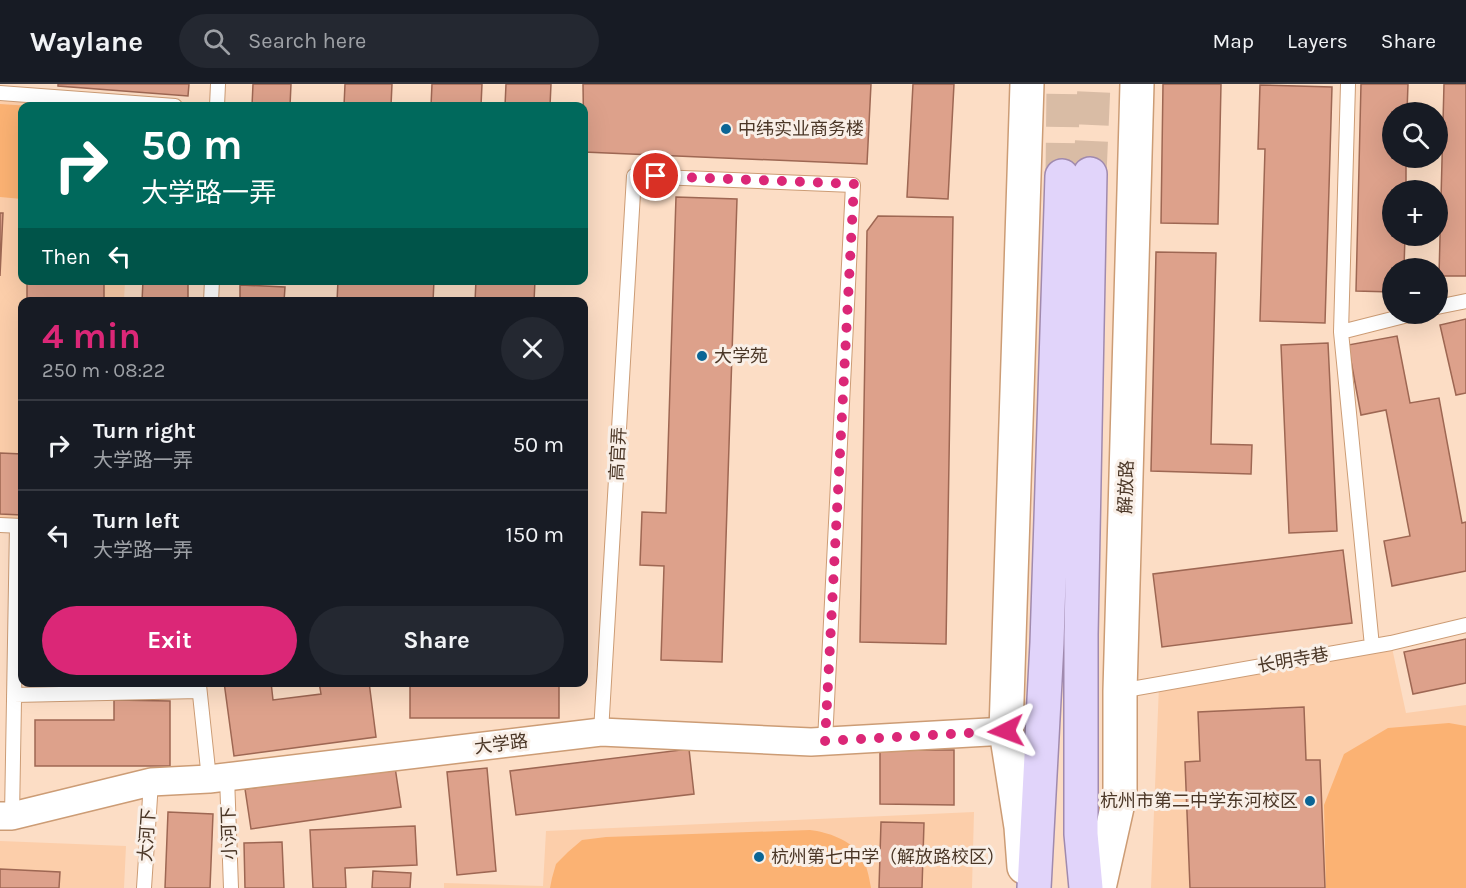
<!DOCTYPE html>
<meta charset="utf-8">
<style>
:root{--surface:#171b24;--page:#242831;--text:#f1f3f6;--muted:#9ea1a6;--line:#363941;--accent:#db2777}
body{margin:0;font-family:Karla,"Noto Sans SC",sans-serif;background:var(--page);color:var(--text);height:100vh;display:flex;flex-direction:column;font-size:22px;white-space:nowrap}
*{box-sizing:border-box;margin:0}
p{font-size:20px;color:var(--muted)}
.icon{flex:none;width:33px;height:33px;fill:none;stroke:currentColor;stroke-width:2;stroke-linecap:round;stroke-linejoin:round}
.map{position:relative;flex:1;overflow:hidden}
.details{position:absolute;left:18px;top:213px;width:570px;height:390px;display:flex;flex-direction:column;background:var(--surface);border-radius:12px;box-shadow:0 6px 24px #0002}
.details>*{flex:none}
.guide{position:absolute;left:18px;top:18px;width:570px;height:183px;border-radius:12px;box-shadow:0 6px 24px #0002;background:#00695c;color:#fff;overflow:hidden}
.controls{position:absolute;left:1382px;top:18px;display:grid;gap:12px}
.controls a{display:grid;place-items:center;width:66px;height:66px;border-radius:50%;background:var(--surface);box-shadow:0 6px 24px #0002;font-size:30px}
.pin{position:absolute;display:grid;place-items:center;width:51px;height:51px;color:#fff;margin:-26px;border:3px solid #fff;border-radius:50%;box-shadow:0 2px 6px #0007}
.me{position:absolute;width:66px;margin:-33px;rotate:267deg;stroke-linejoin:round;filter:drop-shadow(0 0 4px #0008)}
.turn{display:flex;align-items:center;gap:21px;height:126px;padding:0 24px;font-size:27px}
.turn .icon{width:78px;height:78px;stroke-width:2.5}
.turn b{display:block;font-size:42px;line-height:51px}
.then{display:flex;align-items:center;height:57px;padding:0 24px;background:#0003;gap:12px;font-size:22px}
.round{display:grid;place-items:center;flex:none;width:63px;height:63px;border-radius:32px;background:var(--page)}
.summary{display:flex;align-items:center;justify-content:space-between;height:102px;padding:0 24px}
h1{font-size:36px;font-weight:700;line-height:45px;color:var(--accent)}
.primary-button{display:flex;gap:12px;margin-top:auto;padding:12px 24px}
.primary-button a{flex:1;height:69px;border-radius:36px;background:var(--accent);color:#fff;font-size:24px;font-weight:700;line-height:69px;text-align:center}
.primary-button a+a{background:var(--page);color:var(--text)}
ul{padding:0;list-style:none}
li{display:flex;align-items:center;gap:18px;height:90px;padding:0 24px;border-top:2px solid var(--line)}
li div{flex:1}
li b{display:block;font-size:22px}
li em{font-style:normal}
header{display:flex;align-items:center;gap:36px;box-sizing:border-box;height:84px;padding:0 30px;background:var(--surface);border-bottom:2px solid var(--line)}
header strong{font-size:28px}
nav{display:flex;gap:33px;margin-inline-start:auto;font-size:21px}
.search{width:420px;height:54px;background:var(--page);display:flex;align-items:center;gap:15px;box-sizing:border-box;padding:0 21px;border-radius:33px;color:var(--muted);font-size:22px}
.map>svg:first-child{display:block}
.built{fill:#fcceaa}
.green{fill:#fbb273}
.building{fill:#dda18b;stroke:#9e6753;stroke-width:1.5}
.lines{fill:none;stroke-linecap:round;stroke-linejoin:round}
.primary-tunnel{stroke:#d9bca5;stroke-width:33;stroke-dasharray:33 16;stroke-linecap:butt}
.service-casing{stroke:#cc9c75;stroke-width:16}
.minor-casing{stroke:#cc9c75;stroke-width:30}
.secondary-casing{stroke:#cc9c75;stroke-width:36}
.primary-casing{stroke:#a08aae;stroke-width:36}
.service{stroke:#fff;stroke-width:14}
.minor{stroke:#fff;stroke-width:27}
.secondary{stroke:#fff;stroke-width:33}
.primary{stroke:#e1d4fa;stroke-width:33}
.route{stroke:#db2777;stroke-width:10;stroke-dasharray:0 18}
.poi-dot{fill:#0b6595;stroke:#f9efe7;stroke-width:2}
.labels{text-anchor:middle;stroke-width:6;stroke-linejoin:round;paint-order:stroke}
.poi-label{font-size:18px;fill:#4b3727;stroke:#f9efe7;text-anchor:start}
.street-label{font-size:18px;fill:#4b3727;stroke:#f9efe7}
</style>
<header>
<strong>Waylane</strong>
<div class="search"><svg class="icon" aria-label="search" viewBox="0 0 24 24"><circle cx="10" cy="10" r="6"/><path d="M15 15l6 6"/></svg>Search here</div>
<nav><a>Map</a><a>Layers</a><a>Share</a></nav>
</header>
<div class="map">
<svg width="1466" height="804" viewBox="0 0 1466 804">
<rect width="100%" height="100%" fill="#fcddc5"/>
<path class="built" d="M 0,9 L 133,22 L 22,22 L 22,196 L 125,197 L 124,217 L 22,218 L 22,442 L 0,441 Z
M 1391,559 L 1406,629 L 1466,621 L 1466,804 L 1151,804 L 1159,601 Z
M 974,728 L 972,804 L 444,804 L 444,799 L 543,802 L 546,747 Z
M 0,757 L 126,762 L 124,804 L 0,804 Z"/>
<path class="green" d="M 0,20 L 30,22 L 22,22 L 22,115 L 0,113 Z
M 1449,639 L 1466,642 L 1466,804 L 1326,804 L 1324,721 L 1344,670 L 1388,644 Z
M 810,746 C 828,748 850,756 861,771 C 867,781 869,793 871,804 L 550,804 L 552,794 L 556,780 L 568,768 L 582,756 L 606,753 Z"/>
<path class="building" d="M 58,0 L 189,0 L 188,12 L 58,2 Z
M 253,0 L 291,0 L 290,22 L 252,22 Z
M 345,0 L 392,0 L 391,22 L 344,22 Z
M 432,0 L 482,0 L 481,22 L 431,22 Z
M 506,0 L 551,0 L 550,22 L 505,22 Z
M 583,0 L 871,0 L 867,80 L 584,68 Z
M 913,0 L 954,0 L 948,115 L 907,113 Z
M 1163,0 L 1221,0 L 1218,140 L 1161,139 Z
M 1361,0 L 1408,0 L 1407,28 L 1392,28 L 1392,74 L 1406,74 L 1406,106 L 1392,106 L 1392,152 L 1405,152 L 1404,184 L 1392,184 L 1392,208 L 1356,207 Z
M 1444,0 L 1466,0 L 1466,192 L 1439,192 Z
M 1260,1 L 1332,3 L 1325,239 L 1260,237 L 1265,65 L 1258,65 Z
M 676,113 L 737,115 L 722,578 L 661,576 L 664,482 L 640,481 L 642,428 L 666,429 Z
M 0,129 L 3,129 L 0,192 Z
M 878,132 L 953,133 L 946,560 L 860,558 L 867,147 Z
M 1156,168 L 1216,169 L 1211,360 L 1252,361 L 1251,390 L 1151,387 Z
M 27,196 L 104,196 L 104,218 L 27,218 Z
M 143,196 L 188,196 L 188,218 L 142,218 Z
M 338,196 L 434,196 L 433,218 L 337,218 Z
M 476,196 L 535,196 L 534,218 L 475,218 Z
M 240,201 L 285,203 L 284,218 L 240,218 Z
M 1466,235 L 1466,309 L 1456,311 L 1440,241 Z
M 1397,252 L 1410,319 L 1439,314 L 1462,439 L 1466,438 L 1466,487 L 1392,502 L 1384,457 L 1410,452 L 1386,326 L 1361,331 L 1348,261 Z
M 1328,259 L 1337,447 L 1289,449 L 1281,261 Z
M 0,369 L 22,370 L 22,431 L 0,430 Z
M 1343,466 L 1352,539 L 1162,563 L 1153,490 Z
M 1466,555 L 1466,599 L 1413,610 L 1404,568 Z
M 43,598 L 87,598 L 87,601 L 43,600 Z
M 224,598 L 271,598 L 273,616 L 321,610 L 319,598 L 369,598 L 376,653 L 234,672 Z
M 410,598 L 559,598 L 559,634 L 410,634 Z
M 114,616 L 170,617 L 170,682 L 35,682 L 35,636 L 114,636 Z
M 1304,623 L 1306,676 L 1320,676 L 1325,804 L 1190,804 L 1185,678 L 1200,677 L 1198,628 Z
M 689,665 L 694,710 L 516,731 L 510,687 Z
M 880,666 L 954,666 L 954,721 L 880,720 Z
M 395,683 L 401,723 L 251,745 L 245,705 Z
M 487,684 L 496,787 L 457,791 L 447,688 Z
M 168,728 L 213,730 L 210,804 L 165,804 Z
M 881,738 L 924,739 L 922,804 L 879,804 Z
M 415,742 L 417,781 L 345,784 L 346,804 L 313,804 L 310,746 Z
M 282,758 L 284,804 L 245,804 L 244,759 Z
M 0,785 L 60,788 L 59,804 L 0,804 Z
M 373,787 L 411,789 L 410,804 L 372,804 Z"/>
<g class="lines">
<path class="primary-tunnel" d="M 1090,90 L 1094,0
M 1062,92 L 1063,0"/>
<defs>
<path id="service" d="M 1348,0 L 1341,248 L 1372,562
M 0,9 L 175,22
M 217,22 L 218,0
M 211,218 L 212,196
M 1437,223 L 1466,217
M 1341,248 L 1412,230
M 0,441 L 22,442
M 199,601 L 209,695
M 1120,607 L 1391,559 L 1466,541
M 14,611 L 199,607
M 601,648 L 634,92 L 853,101 L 825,657
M 227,693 L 231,804
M 12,732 L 17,442
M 144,804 L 151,698"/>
<path id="minor" d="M 0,732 L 12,732 L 151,698 L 209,695 L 601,648 L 811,658 L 1006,647"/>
<path id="secondary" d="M 1024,783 L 1021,743 L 1006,647 L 1027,0
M 1099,804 L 1120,710 L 1120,607 L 1137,0"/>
<path id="primary" d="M 1034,804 L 1047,559 L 1062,92
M 1086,804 L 1081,750 L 1081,551 L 1090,90"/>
</defs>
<use href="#service" class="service-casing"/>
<use href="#minor" class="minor-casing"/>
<use href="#secondary" class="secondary-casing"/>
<use href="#primary" class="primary-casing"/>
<use href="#service" class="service"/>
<use href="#minor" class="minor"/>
<use href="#secondary" class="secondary"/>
<use href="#primary" class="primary"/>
</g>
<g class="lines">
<path class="route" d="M 656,92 L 854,100 L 825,657 L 1006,647"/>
</g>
<g class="poi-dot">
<circle cx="726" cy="45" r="6"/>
<circle cx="702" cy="272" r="6"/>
<circle cx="1310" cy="717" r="6"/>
<circle cx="759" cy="773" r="6"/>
</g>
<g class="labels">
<g class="poi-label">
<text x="738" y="51">中纬实业商务楼</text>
<text x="714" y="278">大学苑</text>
<text x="1298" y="723" text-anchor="end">杭州市第二中学东河校区</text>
<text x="771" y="779">杭州第七中学（解放路校区）</text>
</g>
<g class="street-label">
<text transform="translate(618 370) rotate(-87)" y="6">高官弄</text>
<text transform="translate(1126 403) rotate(-88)" y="6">解放路</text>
<text transform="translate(1293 576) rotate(-10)" y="6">长明寺巷</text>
<text transform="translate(501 660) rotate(-7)" y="6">大学路</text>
<text transform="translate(229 749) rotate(-92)" y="6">小河下</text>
<text transform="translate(147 751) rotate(-86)" y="6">大河下</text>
</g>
</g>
</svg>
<div class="controls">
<a><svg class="icon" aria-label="search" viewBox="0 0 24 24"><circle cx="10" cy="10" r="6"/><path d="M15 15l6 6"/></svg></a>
<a>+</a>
<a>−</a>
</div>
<div class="pin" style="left:656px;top:92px;background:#d93025"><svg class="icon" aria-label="arrive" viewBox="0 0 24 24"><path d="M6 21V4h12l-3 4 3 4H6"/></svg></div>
<svg class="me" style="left:1006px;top:647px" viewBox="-20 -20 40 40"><path d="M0-17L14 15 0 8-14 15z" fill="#db2777" stroke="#fff" stroke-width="4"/></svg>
<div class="guide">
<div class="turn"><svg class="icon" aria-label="right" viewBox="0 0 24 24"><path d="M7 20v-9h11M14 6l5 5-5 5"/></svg><div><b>50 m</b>大学路一弄</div></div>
<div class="then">Then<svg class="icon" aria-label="left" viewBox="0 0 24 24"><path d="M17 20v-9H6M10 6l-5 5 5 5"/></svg></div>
</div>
<section class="details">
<div class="summary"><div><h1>4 min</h1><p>250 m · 08:22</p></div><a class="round"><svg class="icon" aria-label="close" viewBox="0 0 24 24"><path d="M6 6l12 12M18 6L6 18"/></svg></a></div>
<ul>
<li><svg class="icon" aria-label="right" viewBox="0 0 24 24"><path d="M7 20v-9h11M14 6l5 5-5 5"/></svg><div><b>Turn right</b><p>大学路一弄</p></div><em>50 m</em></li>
<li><svg class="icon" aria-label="left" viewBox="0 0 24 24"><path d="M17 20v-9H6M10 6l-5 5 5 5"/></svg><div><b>Turn left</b><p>大学路一弄</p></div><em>150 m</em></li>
</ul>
<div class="primary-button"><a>Exit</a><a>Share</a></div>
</section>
</div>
